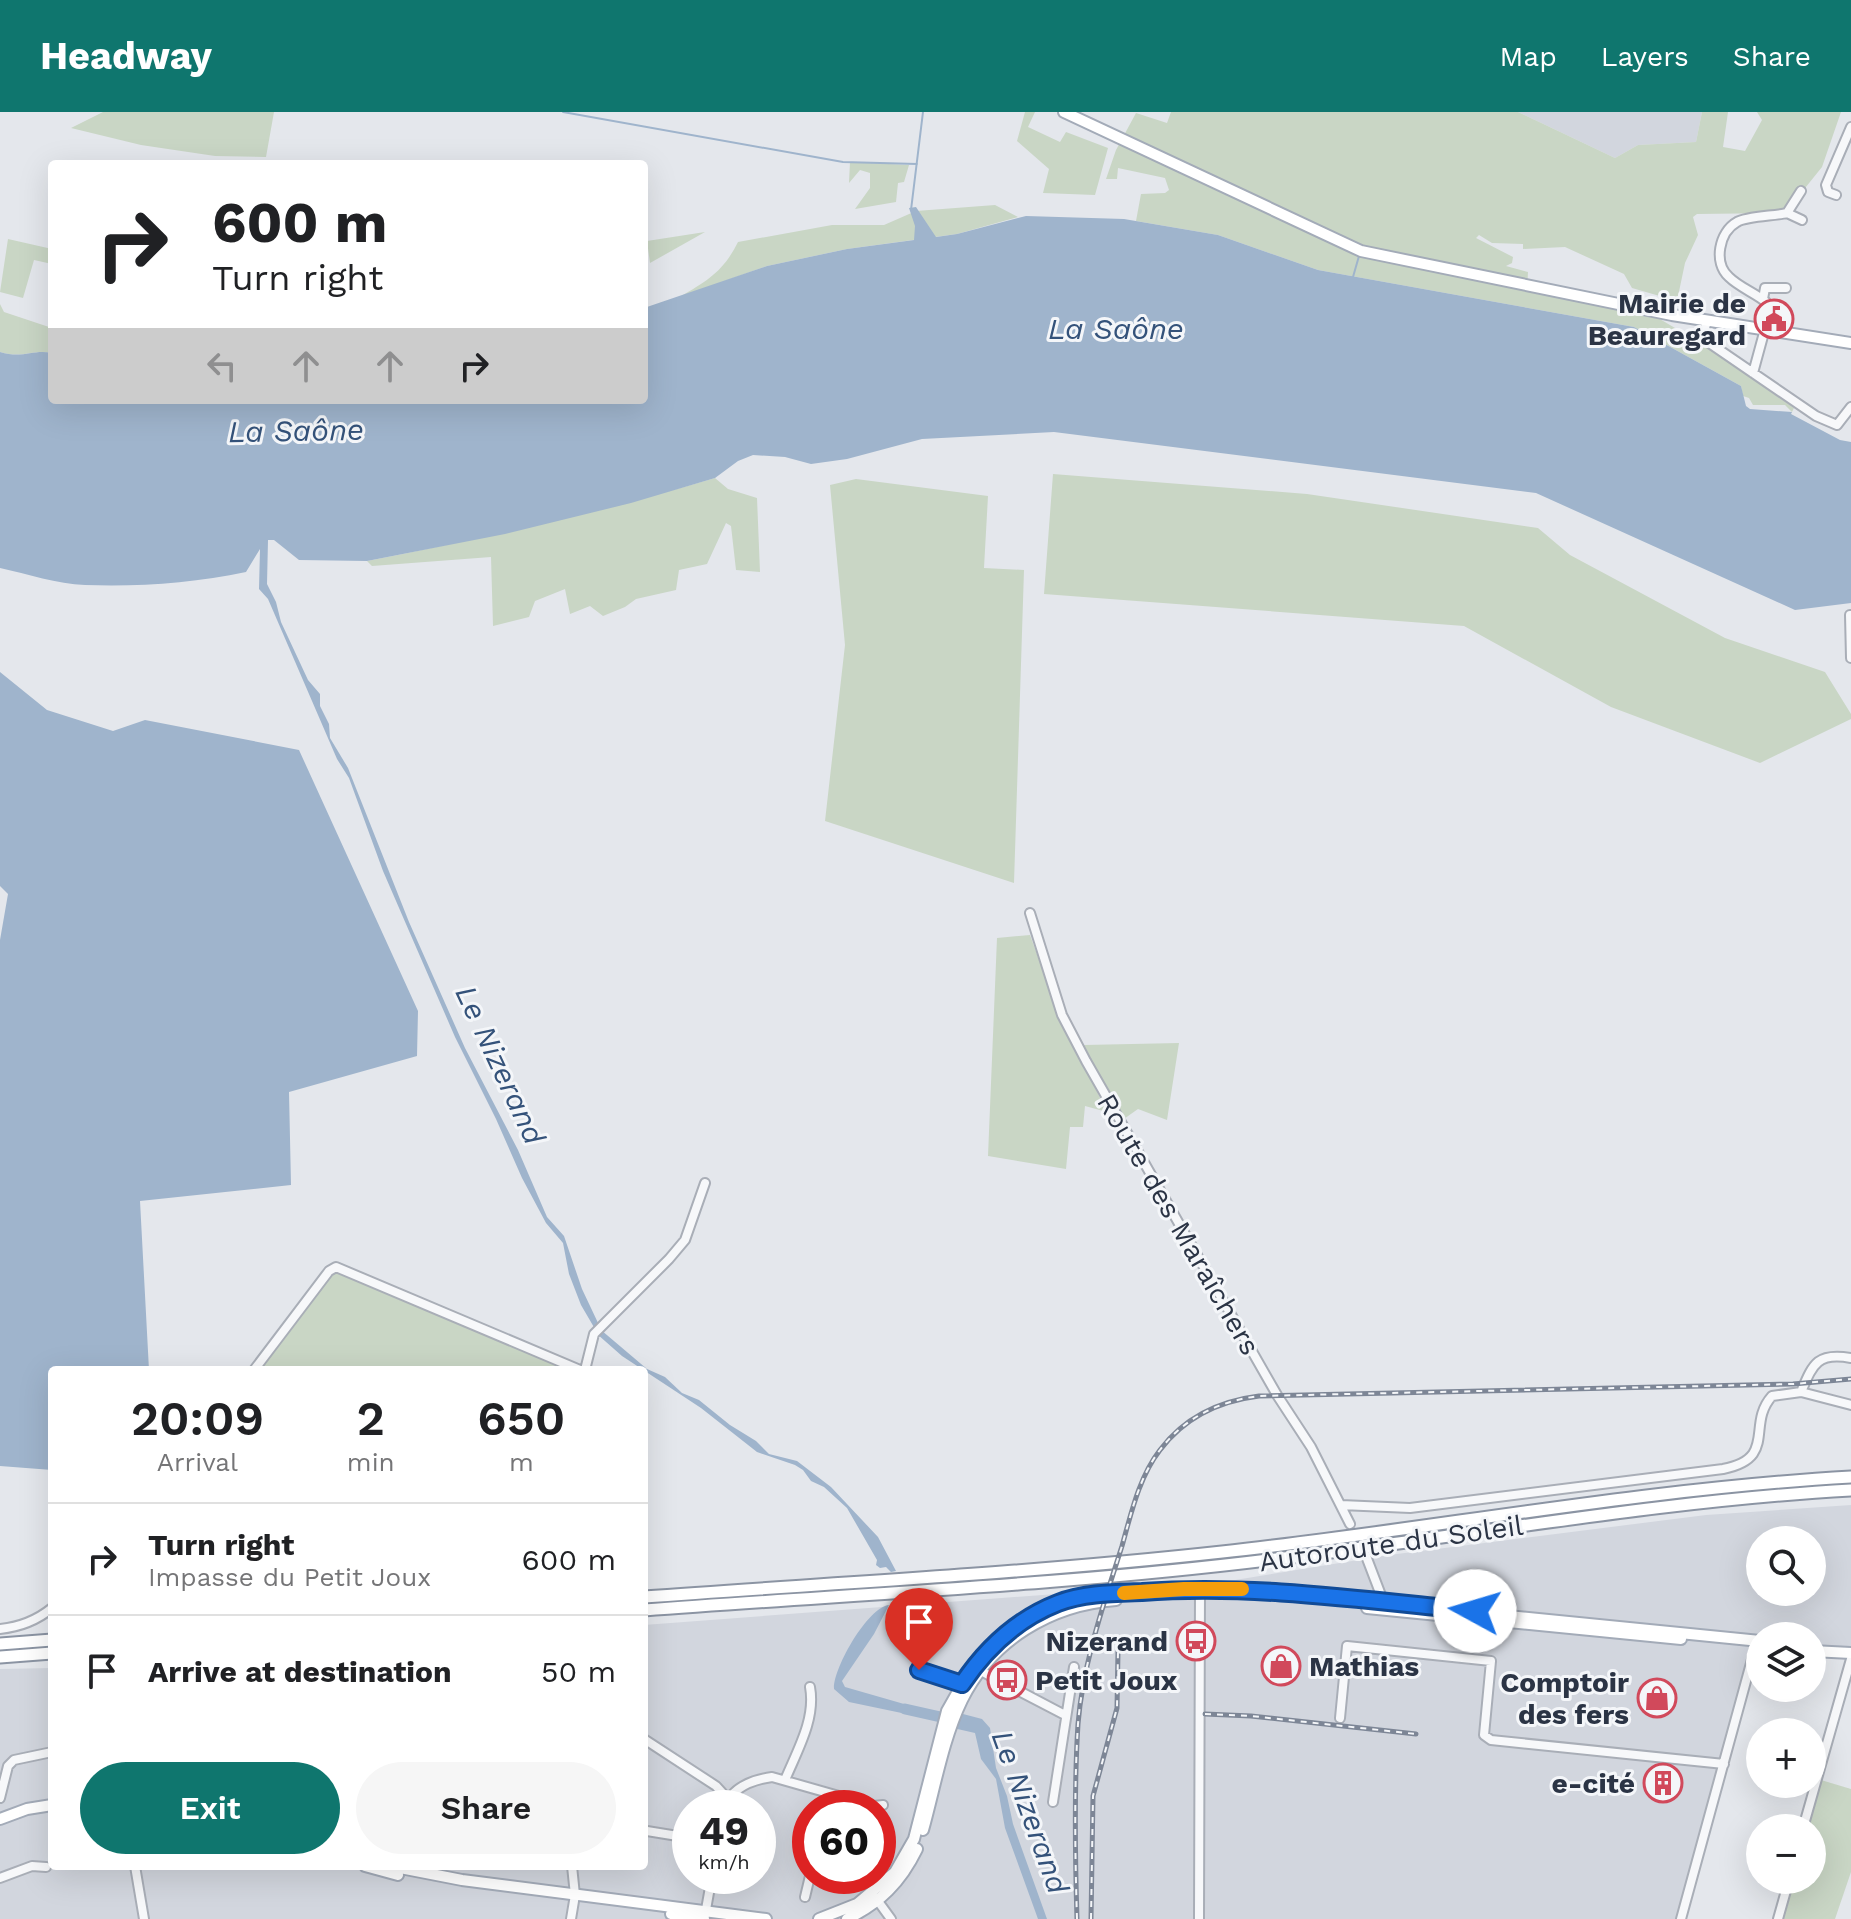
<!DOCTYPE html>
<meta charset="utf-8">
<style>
:root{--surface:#fff;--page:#f6f6f6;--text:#202124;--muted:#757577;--line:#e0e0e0;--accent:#0f766e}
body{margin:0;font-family:"Work Sans",sans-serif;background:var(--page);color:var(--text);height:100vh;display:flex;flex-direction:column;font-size:30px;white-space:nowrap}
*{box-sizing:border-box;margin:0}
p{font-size:26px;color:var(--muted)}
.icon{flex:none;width:44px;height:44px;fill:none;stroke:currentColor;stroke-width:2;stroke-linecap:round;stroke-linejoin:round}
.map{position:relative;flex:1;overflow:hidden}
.panel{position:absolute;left:48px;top:1254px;width:600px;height:504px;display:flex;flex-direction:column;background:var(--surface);border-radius:8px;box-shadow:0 8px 32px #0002}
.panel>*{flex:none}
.hud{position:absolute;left:48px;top:48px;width:600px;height:244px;border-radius:8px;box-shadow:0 8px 32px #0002;background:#fff;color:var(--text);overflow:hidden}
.fabs{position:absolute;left:1746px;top:1414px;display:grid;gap:16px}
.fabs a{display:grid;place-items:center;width:80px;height:80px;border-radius:50%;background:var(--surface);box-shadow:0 8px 32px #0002;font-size:40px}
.speed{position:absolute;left:672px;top:1678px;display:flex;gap:16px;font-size:40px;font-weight:700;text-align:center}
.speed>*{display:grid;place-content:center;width:104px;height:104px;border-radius:50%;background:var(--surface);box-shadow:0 8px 32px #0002;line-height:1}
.speed small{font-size:20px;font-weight:400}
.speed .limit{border:12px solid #d22;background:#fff;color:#111}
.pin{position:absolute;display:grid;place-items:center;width:68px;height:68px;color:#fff;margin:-82px -34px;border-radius:50% 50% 50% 0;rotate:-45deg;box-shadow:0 0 8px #0007}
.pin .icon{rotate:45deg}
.me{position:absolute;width:88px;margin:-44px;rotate:276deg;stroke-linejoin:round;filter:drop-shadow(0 0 6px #0008)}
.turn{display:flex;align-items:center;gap:28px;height:168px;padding:0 32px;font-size:36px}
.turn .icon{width:104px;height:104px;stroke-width:2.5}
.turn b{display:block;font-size:56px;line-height:68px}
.lanes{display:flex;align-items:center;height:76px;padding:0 32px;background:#0003;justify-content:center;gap:40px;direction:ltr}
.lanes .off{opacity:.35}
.eta{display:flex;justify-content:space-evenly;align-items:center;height:136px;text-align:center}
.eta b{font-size:48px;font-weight:600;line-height:56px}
.cta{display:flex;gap:16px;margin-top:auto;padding:16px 32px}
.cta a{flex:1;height:92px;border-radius:48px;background:var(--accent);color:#fff;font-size:32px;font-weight:600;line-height:92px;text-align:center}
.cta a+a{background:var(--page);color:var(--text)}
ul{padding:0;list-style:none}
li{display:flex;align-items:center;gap:24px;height:112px;padding:0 32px;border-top:2px solid var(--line)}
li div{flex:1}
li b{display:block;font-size:30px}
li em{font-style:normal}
header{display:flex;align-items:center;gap:48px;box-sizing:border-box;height:112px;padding:0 40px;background:var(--accent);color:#fff}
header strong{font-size:38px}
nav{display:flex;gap:44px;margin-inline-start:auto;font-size:28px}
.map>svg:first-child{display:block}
.built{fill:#d2d6de;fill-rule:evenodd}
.green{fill:#c9d6c5}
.water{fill:#9fb4cc}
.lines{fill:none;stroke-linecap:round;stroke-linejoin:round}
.stream{stroke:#9fb4cc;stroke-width:2}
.river{stroke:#9fb4cc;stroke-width:11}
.minor-casing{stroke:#a9aeb7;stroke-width:12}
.major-casing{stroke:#a3abb8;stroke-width:14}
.highway-casing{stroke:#8b94a3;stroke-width:15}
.minor{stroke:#f7f8fa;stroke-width:8}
.major{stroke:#fff;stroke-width:10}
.highway{stroke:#fff;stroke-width:11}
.rail-casing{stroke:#7d8696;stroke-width:5}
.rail{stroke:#f4f6f9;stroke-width:2;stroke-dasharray:6;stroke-linecap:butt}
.route-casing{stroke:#114b97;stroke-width:20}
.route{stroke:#1a73e8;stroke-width:14}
.slow{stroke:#f59e0b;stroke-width:14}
.labels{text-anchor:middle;stroke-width:6;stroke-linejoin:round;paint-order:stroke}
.poi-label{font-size:28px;font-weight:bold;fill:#2b3445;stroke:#f4f6f9;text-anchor:end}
.street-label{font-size:28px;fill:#2b3445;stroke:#f4f6f9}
.water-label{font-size:30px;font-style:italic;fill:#34527a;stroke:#f4f6f9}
</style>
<header>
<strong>Headway</strong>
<nav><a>Map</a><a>Layers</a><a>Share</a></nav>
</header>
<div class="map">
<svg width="1851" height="1807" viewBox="0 0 1851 1807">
<rect width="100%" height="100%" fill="#e4e7ec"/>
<path class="built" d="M 1518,0 L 1702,0 L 1696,30 L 1638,33 L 1615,46 Z
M 1851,1393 L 1851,1546 L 1812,1543 L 1812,1524 L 1760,1524 L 1760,1538 L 1752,1538 L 1676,1807 L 0,1807 L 0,1557 L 52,1556 L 52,1754 L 644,1754 L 644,1513 L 1229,1469 L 1389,1443 L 1706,1403 ZM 1760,1428 L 1812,1428 L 1812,1480 L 1760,1480 ZM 690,1696 L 758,1696 L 758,1764 L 690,1764 ZM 810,1696 L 878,1696 L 878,1764 L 810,1764 Z"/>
<path class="green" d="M 103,0 L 274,0 L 266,45 L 215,44 L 141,33 L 71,16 Z
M 1025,0 L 1035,0 L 1028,15 L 1060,30 L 1066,20 L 1108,36 L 1095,83 L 1043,81 L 1049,57 L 1017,29 Z
M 1171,0 L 1518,0 L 1615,46 L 1638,33 L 1696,30 L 1702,0 L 1728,0 L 1723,35 L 1745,39 L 1762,8 L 1757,0 L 1841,0 L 1822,55 L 1785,101 L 1697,102 L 1693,105 L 1698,123 L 1685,151 L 1677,189 L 1632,176 L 1624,162 L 1565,135 L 1523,137 L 1523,132 L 1492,131 L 1479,123 L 1476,126 L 1513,145 L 1512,151 L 1506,154 L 1528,160 L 1527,177 L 1658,206 L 1704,233 L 1794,296 L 1792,300 L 1785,293 L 1753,293 L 1749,286 L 1743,284 L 1741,274 L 1634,215 L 1318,158 L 1218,123 L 1136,109 L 1141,82 L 1165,81 L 1169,78 L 1165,66 L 1118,56 L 1117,67 L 1106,67 L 1116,38 L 1136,1 L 1167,11 Z
M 850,50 L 909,53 L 904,70 L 898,71 L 896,90 L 855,97 L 870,76 L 870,61 L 860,58 L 849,71 Z
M 995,93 L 1018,105 L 957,122 L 847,137 L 767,154 L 680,185 C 708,168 723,160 738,130 L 832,113 L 884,113 L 916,99 Z
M 705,120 L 650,151 L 647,129 Z
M 8,127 L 52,137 L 52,152 L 34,148 L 23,186 L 0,180 Z
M 0,192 L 4,200 L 52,216 L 52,241 C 32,237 23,247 0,240 Z
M 1053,362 L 1307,382 L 1538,416 L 1570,443 L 1725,526 L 1825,560 L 1851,602 L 1851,607 L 1760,651 L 1611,595 L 1464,514 L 1044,482 Z
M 715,366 L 728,377 L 757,386 L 760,460 L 736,458 L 731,414 L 726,411 L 707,452 L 679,458 L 676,478 L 636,487 L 625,495 L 603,504 L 590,494 L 570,502 L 565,477 L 535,489 L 529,505 L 493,514 L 491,445 L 372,454 L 367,449 C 484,426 600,400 715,366 Z
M 856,367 L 988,384 L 984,456 L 1024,458 L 1014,771 L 825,709 L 845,533 L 830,373 Z
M 1030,823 L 1059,903 L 1107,1000 L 1085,994 L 1083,1015 L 1070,1015 L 1066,1057 L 988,1044 L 997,826 Z
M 1179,931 L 1167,1008 L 1138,997 L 1121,1009 L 1084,933 Z
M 334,1160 L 567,1258 L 259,1258 Z
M 1821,1668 L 1851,1677 L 1851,1760 L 1835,1807 L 1782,1807 L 1793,1768 L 1812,1768 L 1812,1716 L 1808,1716 Z"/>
<path class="water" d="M 916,95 L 936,125 L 957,122 L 1026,104 L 1124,107 L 1218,123 L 1318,158 L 1634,215 L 1741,274 L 1746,294 L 1750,297 L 1792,300 L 1791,302 L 1840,328 L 1851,330 L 1851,491 L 1795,498 L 1536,381 L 1054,320 L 922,327 L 847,347 L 811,352 L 785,345 L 753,343 L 738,349 L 715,366 L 631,391 L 505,422 L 367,449 L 299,448 L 274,428 L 268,428 L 267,472 L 276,490 L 281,510 L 308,568 L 320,582 L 320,594 L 329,612 L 330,626 L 348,656 L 409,810 L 465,936 L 518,1038 L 547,1105 L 564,1124 L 582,1177 L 599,1213 L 595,1217 L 581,1193 L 569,1162 L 563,1131 L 546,1111 L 522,1066 L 496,1007 L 455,925 L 383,759 L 349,666 L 337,647 L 268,487 L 259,477 L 260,437 L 246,460 C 194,471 138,475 85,473 C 57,472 28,462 0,456 L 0,240 C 23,247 33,237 52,241 L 52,288 L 644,288 L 644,196 L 767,154 L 847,137 L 914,128 L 915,114 L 909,96 Z
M 0,560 L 47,598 L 113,619 L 145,608 L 299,638 L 418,899 L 417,944 L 289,980 L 291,1073 L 140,1089 L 149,1258 L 52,1258 L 52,1358 L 0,1354 L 0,828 L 8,782 L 0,774 Z
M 601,1218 L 647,1257 L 665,1265 L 682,1281 L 699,1288 L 730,1313 L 756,1329 L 769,1342 L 797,1349 L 831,1375 L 878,1425 L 896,1459 L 891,1460 L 886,1455 L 880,1456 L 876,1453 L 877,1448 L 847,1396 L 824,1375 L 811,1369 L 803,1358 L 795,1353 L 757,1340 L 701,1296 L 622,1244 L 597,1222 Z
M 889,1493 L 874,1522 L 842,1569 L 845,1575 L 918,1596 L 916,1604 L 849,1590 L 834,1577 C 833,1556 868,1495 889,1493 Z
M 963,1602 L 982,1607 L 990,1616 L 996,1656 L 1007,1684 L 1013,1712 L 1047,1807 L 1038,1807 L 1005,1716 L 996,1667 L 981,1647 L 975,1621 L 953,1616 L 955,1604 Z"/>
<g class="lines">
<path class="stream" d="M 563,0 L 843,50 L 917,52
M 911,98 L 923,0
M 1353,165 L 1359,144"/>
<path class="river" d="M 905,1597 L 954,1608"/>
<defs>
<path id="minor" d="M 1836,83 L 1828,80 L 1826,73 L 1851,15
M 1787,101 L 1802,108
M 1763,187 L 1765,176 L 1786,176
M 1707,209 L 1702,226 L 1816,304 L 1837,313 L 1851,295
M 1753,261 L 1765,217 L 1766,190 C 1755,181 1739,175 1729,165 C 1713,151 1719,120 1737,110 C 1747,104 1775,104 1787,101 L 1801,79
M 1850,503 L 1851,546
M 1030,801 L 1062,903 L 1086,949 L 1277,1283 L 1311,1335 L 1350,1412
M 254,1258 L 329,1159 L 336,1155 L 580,1258
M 585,1258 L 594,1222 L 669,1147 L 685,1128 L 705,1071
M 1801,1280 C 1813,1252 1817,1240 1851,1246
M 1341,1393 L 1410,1396 L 1723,1357 C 1778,1346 1746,1313 1772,1284 L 1801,1280 L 1851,1293
M 1366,1444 L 1384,1491 L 1384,1497
M 0,1517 C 20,1515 36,1509 52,1496
M 977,1557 L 1065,1603
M 919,1558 L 965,1573
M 1340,1606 L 1347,1534 L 1491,1549 L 1484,1623 L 1491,1628 L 1724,1652
M 644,1627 L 716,1674 L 728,1687
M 785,1668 C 797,1639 816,1607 810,1575
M 0,1686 L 8,1654 L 14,1648 L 52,1640
M 1053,1690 L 1074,1555
M 725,1696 C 731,1675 752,1668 772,1665 L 874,1694 L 883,1693
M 828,1696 L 831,1682
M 1803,1716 L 1851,1547
M 647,1719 L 690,1726
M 135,1754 L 144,1807
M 0,1766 L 32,1754 L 46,1755
M 805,1785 L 810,1764
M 875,1785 L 891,1807
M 705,1803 L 712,1764
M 571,1807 L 575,1783 L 572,1754
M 1199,1807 L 1200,1476
M 1681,1807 L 1757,1529
M 1778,1807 L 1789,1768"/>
<path id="major" d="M 1064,0 L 1361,139 L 1672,203 L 1851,231
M 1367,1496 L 1681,1527
M 1812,1539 L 1851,1541
M 0,1707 L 27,1697 L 52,1693
M 923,1718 C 935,1675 943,1627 962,1588 C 992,1528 1050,1493 1116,1488
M 365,1754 L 398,1763
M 390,1754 L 462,1768 L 766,1807
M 671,1802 L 704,1807
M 819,1807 L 857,1792 L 895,1760 L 914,1727 L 947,1599 L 964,1569 L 990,1535 L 1002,1524 L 1062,1489 L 1095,1483 L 1227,1476 L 1760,1529
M 847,1807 C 880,1791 901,1770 917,1737"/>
<path id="highway" d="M 644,1485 C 836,1471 1030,1461 1222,1440 C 1432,1417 1640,1377 1851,1365
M 644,1498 C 855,1482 1066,1473 1276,1447 C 1468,1424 1658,1389 1851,1378
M 0,1532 L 52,1528
M 0,1545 L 52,1541"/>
</defs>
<use href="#minor" class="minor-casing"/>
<use href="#major" class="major-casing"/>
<use href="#highway" class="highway-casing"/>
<use href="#minor" class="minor"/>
<use href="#major" class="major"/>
<use href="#highway" class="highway"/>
<defs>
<path id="rail" d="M 1205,1602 L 1251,1604 L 1416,1622
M 1077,1807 C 1075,1743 1074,1675 1078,1612 C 1083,1551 1104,1491 1122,1434 C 1131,1402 1139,1365 1160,1338 C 1184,1306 1219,1289 1259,1284 L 1793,1272 L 1851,1267
M 1091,1807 L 1093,1684 L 1117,1596 L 1118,1539"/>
</defs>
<use href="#rail" class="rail-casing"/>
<use href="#rail" class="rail"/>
</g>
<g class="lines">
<defs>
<path id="route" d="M 919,1558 L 962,1572 C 986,1536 1017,1507 1058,1491 C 1084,1481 1114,1481 1142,1480 C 1253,1472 1365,1488 1475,1499"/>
</defs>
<use href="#route" class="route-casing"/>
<use href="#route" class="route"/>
<path class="slow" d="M 1124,1481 L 1184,1477 L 1242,1477"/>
</g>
<defs>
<symbol id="civic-ring" viewBox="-11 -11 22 22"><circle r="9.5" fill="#f4f6f9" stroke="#d1495b" stroke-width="1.5"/><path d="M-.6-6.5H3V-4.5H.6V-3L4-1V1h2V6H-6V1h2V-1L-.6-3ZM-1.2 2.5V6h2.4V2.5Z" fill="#d1495b"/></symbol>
<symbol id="bus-ring" viewBox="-11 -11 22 22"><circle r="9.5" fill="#f4f6f9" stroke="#d1495b" stroke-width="1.5"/><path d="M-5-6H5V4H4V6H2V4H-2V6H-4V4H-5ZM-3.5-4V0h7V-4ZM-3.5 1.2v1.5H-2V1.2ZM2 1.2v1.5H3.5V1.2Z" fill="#d1495b"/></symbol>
<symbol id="shop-ring" viewBox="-11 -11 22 22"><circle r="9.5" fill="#f4f6f9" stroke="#d1495b" stroke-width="1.5"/><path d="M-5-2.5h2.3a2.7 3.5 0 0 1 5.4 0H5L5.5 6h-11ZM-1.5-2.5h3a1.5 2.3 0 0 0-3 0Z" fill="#d1495b"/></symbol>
<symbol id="building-ring" viewBox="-11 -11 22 22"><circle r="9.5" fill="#f4f6f9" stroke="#d1495b" stroke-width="1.5"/><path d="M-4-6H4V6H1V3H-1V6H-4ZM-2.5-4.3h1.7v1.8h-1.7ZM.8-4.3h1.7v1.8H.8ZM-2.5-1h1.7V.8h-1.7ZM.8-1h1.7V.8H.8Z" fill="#d1495b"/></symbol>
</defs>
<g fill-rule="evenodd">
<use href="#civic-ring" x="1752" y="185" width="44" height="44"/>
<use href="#bus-ring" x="1174" y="1507" width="44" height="44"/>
<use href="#shop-ring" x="1259" y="1532" width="44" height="44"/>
<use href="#bus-ring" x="985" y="1546" width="44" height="44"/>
<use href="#shop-ring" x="1635" y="1564" width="44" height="44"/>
<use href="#building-ring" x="1641" y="1649" width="44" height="44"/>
</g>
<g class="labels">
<g class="poi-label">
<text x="1746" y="201">Mairie de<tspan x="1746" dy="32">Beauregard</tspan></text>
<text x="1168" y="1539">Nizerand</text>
<text x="1309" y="1564" text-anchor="start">Mathias</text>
<text x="1035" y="1578" text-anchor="start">Petit Joux</text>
<text x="1629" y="1580">Comptoir<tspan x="1629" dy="32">des fers</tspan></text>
<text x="1635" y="1681">e-cité</text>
</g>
<g class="street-label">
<text transform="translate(1179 1112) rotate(60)" y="10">Route des Maraîchers</text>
<text transform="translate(1391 1431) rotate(-8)" y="10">Autoroute du Soleil</text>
</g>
<g class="water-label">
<text x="1116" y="227">La Saône</text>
<text transform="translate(296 319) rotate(-1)" y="10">La Saône</text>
<text transform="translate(500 953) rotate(65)" y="10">Le Nizerand</text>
<text transform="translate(1030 1700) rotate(70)" y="10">Le Nizerand</text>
</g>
</g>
</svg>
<div class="fabs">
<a><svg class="icon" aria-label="search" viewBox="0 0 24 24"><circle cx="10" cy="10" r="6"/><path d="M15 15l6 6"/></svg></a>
<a><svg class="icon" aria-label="layers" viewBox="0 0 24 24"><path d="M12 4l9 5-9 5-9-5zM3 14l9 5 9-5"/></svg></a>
<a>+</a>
<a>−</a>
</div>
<div class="speed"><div>49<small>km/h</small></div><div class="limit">60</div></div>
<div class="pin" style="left:919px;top:1558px;background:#d93025"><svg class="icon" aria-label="arrive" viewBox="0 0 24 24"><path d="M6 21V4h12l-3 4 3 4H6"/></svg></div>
<svg class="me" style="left:1475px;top:1499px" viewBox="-20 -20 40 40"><circle r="19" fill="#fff"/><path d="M0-13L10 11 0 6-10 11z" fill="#1a73e8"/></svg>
<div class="hud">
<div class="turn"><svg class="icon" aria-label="right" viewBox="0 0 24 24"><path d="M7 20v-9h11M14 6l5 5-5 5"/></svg><div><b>600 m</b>Turn right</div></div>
<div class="lanes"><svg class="icon off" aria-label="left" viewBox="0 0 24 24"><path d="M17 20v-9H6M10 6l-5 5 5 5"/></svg><svg class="icon off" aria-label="ahead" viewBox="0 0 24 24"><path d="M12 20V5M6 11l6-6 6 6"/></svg><svg class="icon off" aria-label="ahead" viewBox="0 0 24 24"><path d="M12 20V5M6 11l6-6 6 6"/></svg><svg class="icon" aria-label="right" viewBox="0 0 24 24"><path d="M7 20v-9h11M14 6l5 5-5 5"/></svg></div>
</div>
<section class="panel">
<div class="eta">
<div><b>20:09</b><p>Arrival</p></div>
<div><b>2</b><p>min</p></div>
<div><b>650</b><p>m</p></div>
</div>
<ul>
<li><svg class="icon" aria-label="right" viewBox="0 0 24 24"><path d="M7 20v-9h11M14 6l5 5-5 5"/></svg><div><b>Turn right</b><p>Impasse du Petit Joux</p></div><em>600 m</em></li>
<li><svg class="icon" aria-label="arrive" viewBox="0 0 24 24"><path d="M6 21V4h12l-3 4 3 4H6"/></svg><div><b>Arrive at destination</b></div><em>50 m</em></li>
</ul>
<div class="cta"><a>Exit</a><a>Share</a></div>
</section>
</div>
